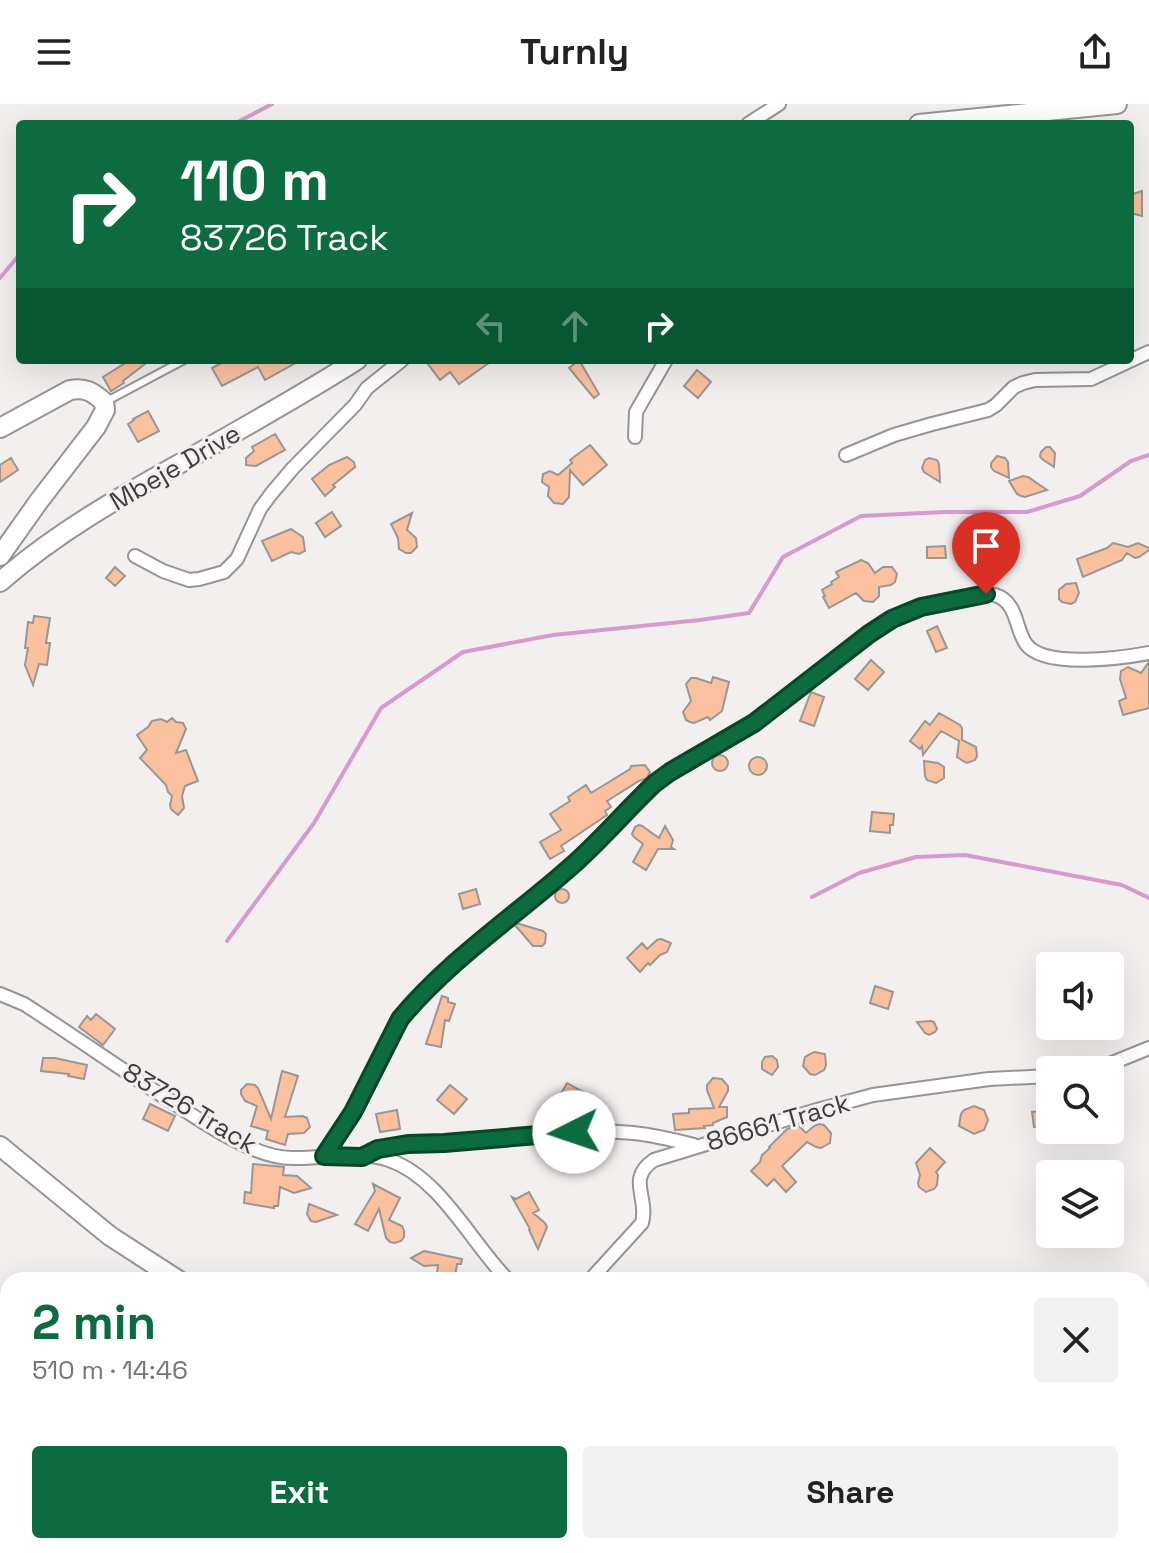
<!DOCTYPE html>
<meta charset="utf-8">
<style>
:root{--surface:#fff;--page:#f2f2f2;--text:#222;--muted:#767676;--accent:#0c6c40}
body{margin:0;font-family:"Space Grotesk",sans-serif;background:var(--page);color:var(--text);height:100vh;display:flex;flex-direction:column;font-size:30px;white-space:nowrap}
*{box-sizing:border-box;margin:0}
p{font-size:26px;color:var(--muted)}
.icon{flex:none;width:44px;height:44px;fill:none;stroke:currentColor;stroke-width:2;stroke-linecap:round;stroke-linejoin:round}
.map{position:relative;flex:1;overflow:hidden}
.side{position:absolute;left:0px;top:1168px;width:1150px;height:282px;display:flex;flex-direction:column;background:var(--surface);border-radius:24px 24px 0 0;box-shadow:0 8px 32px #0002}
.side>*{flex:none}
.hud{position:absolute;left:16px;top:16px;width:1118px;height:244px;border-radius:8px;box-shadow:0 8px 32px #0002;background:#0c6c40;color:#fff;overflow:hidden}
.tools{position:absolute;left:1036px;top:848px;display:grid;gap:16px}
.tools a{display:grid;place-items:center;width:88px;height:88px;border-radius:8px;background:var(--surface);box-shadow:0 8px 32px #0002;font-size:40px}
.pin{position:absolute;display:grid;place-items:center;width:68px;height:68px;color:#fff;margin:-82px -34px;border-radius:50% 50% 50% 0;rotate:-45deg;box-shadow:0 0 8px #0007}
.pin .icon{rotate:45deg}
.me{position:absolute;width:88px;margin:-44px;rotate:266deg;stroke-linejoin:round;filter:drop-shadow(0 0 6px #0008)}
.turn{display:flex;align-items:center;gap:28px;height:168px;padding:0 32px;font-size:36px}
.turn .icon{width:104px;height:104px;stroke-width:2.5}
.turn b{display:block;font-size:56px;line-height:68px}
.lanes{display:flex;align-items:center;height:76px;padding:0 32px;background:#0003;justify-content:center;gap:40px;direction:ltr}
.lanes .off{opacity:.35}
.round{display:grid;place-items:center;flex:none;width:84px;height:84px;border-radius:8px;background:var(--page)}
.head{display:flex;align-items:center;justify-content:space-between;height:136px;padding:0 32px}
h1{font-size:48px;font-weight:700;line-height:60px;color:var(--accent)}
.button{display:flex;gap:16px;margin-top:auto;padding:16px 32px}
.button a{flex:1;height:92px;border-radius:8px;background:var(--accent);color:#fff;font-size:32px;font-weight:700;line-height:92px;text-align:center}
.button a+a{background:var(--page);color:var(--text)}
header{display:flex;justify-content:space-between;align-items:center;height:104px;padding:0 32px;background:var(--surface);font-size:36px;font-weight:700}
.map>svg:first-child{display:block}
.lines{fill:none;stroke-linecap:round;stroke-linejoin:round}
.stream{stroke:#d89ace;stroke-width:4}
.building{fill:#fbc19f;stroke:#999694;stroke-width:2}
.lane-casing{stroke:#989493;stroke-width:10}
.street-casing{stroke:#989493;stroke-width:16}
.secondary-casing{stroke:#989493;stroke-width:22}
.lane{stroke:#fff;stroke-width:6}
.street{stroke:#fff;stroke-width:12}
.secondary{stroke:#fff;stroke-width:18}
.route-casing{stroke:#08462a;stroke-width:20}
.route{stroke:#0c6c40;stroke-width:14}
.labels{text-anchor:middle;stroke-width:6;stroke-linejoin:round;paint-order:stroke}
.street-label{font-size:26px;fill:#3e3c3c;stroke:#f3efee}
</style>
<header><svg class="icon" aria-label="menu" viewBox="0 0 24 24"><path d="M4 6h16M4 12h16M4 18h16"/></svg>Turnly<svg class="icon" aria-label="share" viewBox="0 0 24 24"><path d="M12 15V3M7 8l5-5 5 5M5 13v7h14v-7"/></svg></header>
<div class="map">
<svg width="1149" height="1449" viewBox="0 0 1149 1449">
<rect width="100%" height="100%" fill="#f3efee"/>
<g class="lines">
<path class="stream" d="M 234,20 L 272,0
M 0,174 L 20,150
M 812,793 L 859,769 L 916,753 L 965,751 L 1122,781 L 1149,794
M 227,837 L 314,719 L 381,604 L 463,548 L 553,531 L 700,516 L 749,509 L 783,453 L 861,412 L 944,408 L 1027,408 L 1080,392 L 1131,357 L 1149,351
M 1142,1275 L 1149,1273
M 0,1404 L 8,1408
M 117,1442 L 144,1449"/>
</g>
<path class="building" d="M 1142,87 L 1142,112 L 1130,109 L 1130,91 Z
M 130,256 L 150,256 L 123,277 L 124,279 L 111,287 L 103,273 Z
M 227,256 L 301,256 L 265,276 L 258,263 L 222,282 L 212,264 Z
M 425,256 L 493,256 L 459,280 L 450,268 L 440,276 Z
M 579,256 L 599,290 L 594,294 L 569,264 Z
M 697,266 L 711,278 L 698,294 L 684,282 Z
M 148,307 L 159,327 L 138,338 L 128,320 L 134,316 L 133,315 Z
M 275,330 L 285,346 L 256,362 L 246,361 L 246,354 L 254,347 L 252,343 Z
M 590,341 L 607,361 L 583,381 L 570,366 L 569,393 L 563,400 L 554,399 L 548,392 L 549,383 L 542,378 L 543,370 L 550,367 L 558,371 L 572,359 L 570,356 Z
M 1046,343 L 1050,343 L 1055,349 L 1054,363 L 1042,355 L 1040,352 L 1041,348 Z
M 997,352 L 1005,354 L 1008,358 L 1009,374 L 994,367 L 991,363 L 991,359 Z
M 347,353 L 354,358 L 355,363 L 333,381 L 335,383 L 325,392 L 312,375 L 329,361 Z
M 11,354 L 18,366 L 0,378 L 0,361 Z
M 929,354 L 937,356 L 939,360 L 940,378 L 924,368 L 922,364 L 925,356 Z
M 1023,372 L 1028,373 L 1047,386 L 1025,393 L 1021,392 L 1017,390 L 1009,377 Z
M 332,408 L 341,422 L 325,433 L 316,419 Z
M 412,409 L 407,426 L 416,434 L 417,443 L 411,449 L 406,449 L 399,445 L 398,434 L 391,420 Z
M 291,425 L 303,433 L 305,447 L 299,450 L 291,448 L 272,457 L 262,437 Z
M 1113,439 L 1128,443 L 1138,439 L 1149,444 L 1149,446 L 1139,453 L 1135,454 L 1127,449 L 1122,456 L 1083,473 L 1077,455 L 1107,444 Z
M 945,442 L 946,454 L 927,454 L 927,443 Z
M 861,456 L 868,459 L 875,469 L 883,463 L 892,463 L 897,470 L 895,478 L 891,481 L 879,483 L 879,492 L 873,498 L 864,497 L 856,489 L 829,504 L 823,493 L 825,492 L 822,486 L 832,480 L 831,478 L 839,473 L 836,468 Z
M 115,463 L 125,472 L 115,482 L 106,474 Z
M 1076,479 L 1079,489 L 1075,498 L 1071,500 L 1062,498 L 1059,495 L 1059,486 L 1066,480 Z
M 34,512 L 50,514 L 46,539 L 50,539 L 47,561 L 39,560 L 33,581 L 25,561 L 28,544 L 25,544 L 28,518 L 33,519 Z
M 937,522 L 947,544 L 936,548 L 927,527 Z
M 871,556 L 884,568 L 868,586 L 855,575 Z
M 1149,558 L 1149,604 L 1123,611 L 1119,597 L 1126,594 L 1120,575 L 1121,567 L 1128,563 L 1141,569 Z
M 713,573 L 729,578 L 722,607 L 710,616 L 708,613 L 694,619 L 690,618 L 686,616 L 683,608 L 691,597 L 686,580 L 691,574 L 696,574 L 711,579 Z
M 811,588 L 824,593 L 814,622 L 800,617 Z
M 939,609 L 960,621 L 962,624 L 962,636 L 976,643 L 977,652 L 975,656 L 967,659 L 963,657 L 957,653 L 959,637 L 941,627 L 923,651 L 922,642 L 920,645 L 910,637 L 925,617 L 930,621 Z
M 172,614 L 176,618 L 183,619 L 186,625 L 176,649 L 186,646 L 198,677 L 185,682 L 182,692 L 184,704 L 178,711 L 171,705 L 170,701 L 172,692 L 168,688 L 166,681 L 140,654 L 147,646 L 137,631 L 148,623 L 152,617 L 161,615 L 167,618 Z
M712 659a8 8 0 1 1 16 0a8 8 0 1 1-16 0Z
M749 662a9 9 0 1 1 18 0a9 9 0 1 1-18 0Z
M 924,657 L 938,659 L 944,663 L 944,674 L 936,679 L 927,676 L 925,672 Z
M 645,661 L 650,668 L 647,674 L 639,677 L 607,697 L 611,703 L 605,707 L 607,711 L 561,742 L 564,747 L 550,755 L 540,738 L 561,726 L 550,710 L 570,697 L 568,693 L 586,681 L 591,689 L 630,665 L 631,662 Z
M 872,708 L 894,710 L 893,721 L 890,721 L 890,729 L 870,727 Z
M 639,721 L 642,722 L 659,734 L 665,722 L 673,736 L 671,743 L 674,745 L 658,745 L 646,766 L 633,758 L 643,740 L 634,733 L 632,730 L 635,723 Z
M555 792a7 7 0 1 1 14 0a7 7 0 1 1-14 0Z
M 476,785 L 480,800 L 463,805 L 459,790 Z
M 516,819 L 543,827 L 546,830 L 545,839 L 542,842 L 533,842 L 514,820 Z
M 661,835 L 671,839 L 667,848 L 660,851 L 650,861 L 648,859 L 640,868 L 627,854 L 642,839 L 647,845 L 657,836 Z
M 875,882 L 893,888 L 888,905 L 870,899 Z
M 442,892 L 448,894 L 448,898 L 455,900 L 449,917 L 445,916 L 441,943 L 426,940 Z
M 96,910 L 115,925 L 103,941 L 79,923 L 87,912 L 91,916 Z
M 931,917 L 934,918 L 937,925 L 935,928 L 929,931 L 925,929 L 917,918 Z
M 814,948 L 825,950 L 826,961 L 824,966 L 815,971 L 810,970 L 803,962 L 805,953 Z
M 772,952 L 777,956 L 778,963 L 772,971 L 762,965 L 762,958 L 765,953 Z
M 43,954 L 55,954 L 87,961 L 84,975 L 68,972 L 69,970 L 41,967 Z
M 282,967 L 298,972 L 285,1013 L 303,1012 L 307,1014 L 310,1023 L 304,1029 L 288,1030 L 285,1041 L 266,1035 L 268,1027 L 251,1022 L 257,1002 L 245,997 L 241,990 L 241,986 L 247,980 L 255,981 L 258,984 L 271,1015 Z
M 713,974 L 722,975 L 728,982 L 728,987 L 719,1003 L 727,1003 L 727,1013 L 713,1019 L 713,1021 L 704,1022 L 705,1024 L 675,1026 L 673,1010 L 689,1009 L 689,1005 L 714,1004 L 707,986 L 707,981 Z
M 567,979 L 590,992 L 580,1010 L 557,997 Z
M 450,981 L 467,995 L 454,1010 L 437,996 Z
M 150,1000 L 175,1012 L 168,1027 L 143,1015 Z
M 974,1002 L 984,1006 L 988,1016 L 984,1026 L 974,1030 L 959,1022 L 961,1010 L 964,1006 Z
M 397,1006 L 400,1025 L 380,1028 L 376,1010 Z
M 1050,1006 L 1050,1021 L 1034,1023 L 1032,1008 Z
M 819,1020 L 824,1021 L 831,1029 L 830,1039 L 821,1044 L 816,1043 L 807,1038 L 782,1062 L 796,1078 L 786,1088 L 774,1075 L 767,1082 L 751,1067 L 760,1058 L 762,1051 L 770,1044 L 769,1043 L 787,1025 L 798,1021 L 806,1029 L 814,1022 Z
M 930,1044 L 945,1058 L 936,1068 L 938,1071 L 937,1081 L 934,1085 L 926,1088 L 919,1083 L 918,1079 L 920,1071 L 916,1059 Z
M 253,1060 L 284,1063 L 283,1071 L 297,1072 L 311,1084 L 294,1089 L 280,1083 L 278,1102 L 274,1102 L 274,1104 L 244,1099 L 245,1088 L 251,1089 Z
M 373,1080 L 400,1094 L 389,1116 L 402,1122 L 404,1127 L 404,1133 L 401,1137 L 395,1139 L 390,1138 L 386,1134 L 379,1105 L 368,1127 L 355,1120 L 375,1087 Z
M 529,1088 L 539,1106 L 533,1109 L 545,1119 L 547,1123 L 538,1145 L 529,1126 L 530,1125 L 512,1093 L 516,1095 Z
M 309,1100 L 337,1111 L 316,1118 L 311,1117 L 307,1110 Z
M 424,1147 L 462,1155 L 461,1160 L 457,1160 L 455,1172 L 437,1169 L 438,1161 L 424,1162 L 411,1154 Z"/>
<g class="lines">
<defs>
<path id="lane" d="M 107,297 L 184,256"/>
<path id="street" d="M 748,20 L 779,0
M 635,333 L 636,308 L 666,256
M 846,351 L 894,331 L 932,320 L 988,306 L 996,301 L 1014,283 L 1023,279 L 1035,276 L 1091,275 L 1149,248
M 135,452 L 163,467 L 189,476 L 199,475 L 224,468 L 237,455 L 260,405 L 271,390 L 293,364 L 355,301 L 367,284 L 402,256
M 0,890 L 24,900 C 74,932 122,966 172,998 C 194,1012 216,1028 240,1039 C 256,1047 274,1054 292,1054 C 322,1055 360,1046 389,1056 C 440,1073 472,1140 508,1176
M 1095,966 L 1149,944
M 324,1052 L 353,1008 L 400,915 L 410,904 L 442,872 L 507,814 L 567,766 L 655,679 C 686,656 722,640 754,619 C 787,597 818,569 850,544 C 867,531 885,517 906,508 C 923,501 941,498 959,495 C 970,493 984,487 995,491 C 1018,498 1015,525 1026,540 C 1044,565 1122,554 1149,549
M 364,1052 C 393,1038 423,1041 455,1038 C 514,1033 574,1024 633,1029 C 654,1031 674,1036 694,1041
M 590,1176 L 642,1119 C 649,1093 626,1075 654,1056 L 817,1006 L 873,991 L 989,975 L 1050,972
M 968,1442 L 971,1449"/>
<path id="secondary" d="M 919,20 L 1117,0
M 0,324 L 70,286 C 85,283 93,288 104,298 L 105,306 L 96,323 L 39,397 L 0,452
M 0,478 C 57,428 123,391 188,355 C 245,323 302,291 357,256
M 0,1042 L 110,1132 L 178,1176
M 498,1442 L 509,1449"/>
</defs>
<use href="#lane" class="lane-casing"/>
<use href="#street" class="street-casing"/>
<use href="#secondary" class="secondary-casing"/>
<use href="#lane" class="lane"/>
<use href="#street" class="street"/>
<use href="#secondary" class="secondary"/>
</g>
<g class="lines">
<defs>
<path id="route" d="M 574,1028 L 444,1039 L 408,1040 L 378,1045 L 362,1053 L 324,1052 L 353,1008 L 400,915 C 448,857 511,815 567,766 C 598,740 625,707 655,679 L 670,668 L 754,619 L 869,530 L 892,515 L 921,503 L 986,490"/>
</defs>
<use href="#route" class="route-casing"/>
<use href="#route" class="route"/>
</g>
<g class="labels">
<g class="street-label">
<text transform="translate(175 363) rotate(-30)" y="9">Mbeje Drive</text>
<text transform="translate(190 1004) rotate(31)" y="9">83726 Track</text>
<text transform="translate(778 1018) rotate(-16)" y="9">86661 Track</text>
</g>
</g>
</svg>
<div class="tools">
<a><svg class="icon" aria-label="sound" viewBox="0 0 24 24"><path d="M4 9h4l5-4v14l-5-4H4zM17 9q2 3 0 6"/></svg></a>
<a><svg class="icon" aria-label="search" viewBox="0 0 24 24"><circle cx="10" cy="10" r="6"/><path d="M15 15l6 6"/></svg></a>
<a><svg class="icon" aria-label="layers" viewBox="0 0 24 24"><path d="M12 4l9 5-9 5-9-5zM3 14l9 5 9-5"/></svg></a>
</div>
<div class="pin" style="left:986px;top:490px;background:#d93025"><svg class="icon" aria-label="arrive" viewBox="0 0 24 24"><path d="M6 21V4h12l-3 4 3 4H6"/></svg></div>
<svg class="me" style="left:574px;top:1028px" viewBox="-20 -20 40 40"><circle r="19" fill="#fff"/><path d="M0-13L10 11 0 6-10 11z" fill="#0c6c40"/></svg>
<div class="hud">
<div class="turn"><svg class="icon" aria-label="right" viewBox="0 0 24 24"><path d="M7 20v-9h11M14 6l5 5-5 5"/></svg><div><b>110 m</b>83726 Track</div></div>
<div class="lanes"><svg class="icon off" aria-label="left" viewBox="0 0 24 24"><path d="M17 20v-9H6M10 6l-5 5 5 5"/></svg><svg class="icon off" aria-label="ahead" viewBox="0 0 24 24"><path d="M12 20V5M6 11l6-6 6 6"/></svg><svg class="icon" aria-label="right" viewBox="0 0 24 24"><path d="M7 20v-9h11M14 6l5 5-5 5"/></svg></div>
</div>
<section class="side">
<div class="head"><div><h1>2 min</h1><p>510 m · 14:46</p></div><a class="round"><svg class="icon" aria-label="close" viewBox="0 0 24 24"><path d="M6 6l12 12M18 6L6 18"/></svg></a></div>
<div class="button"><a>Exit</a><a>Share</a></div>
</section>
</div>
